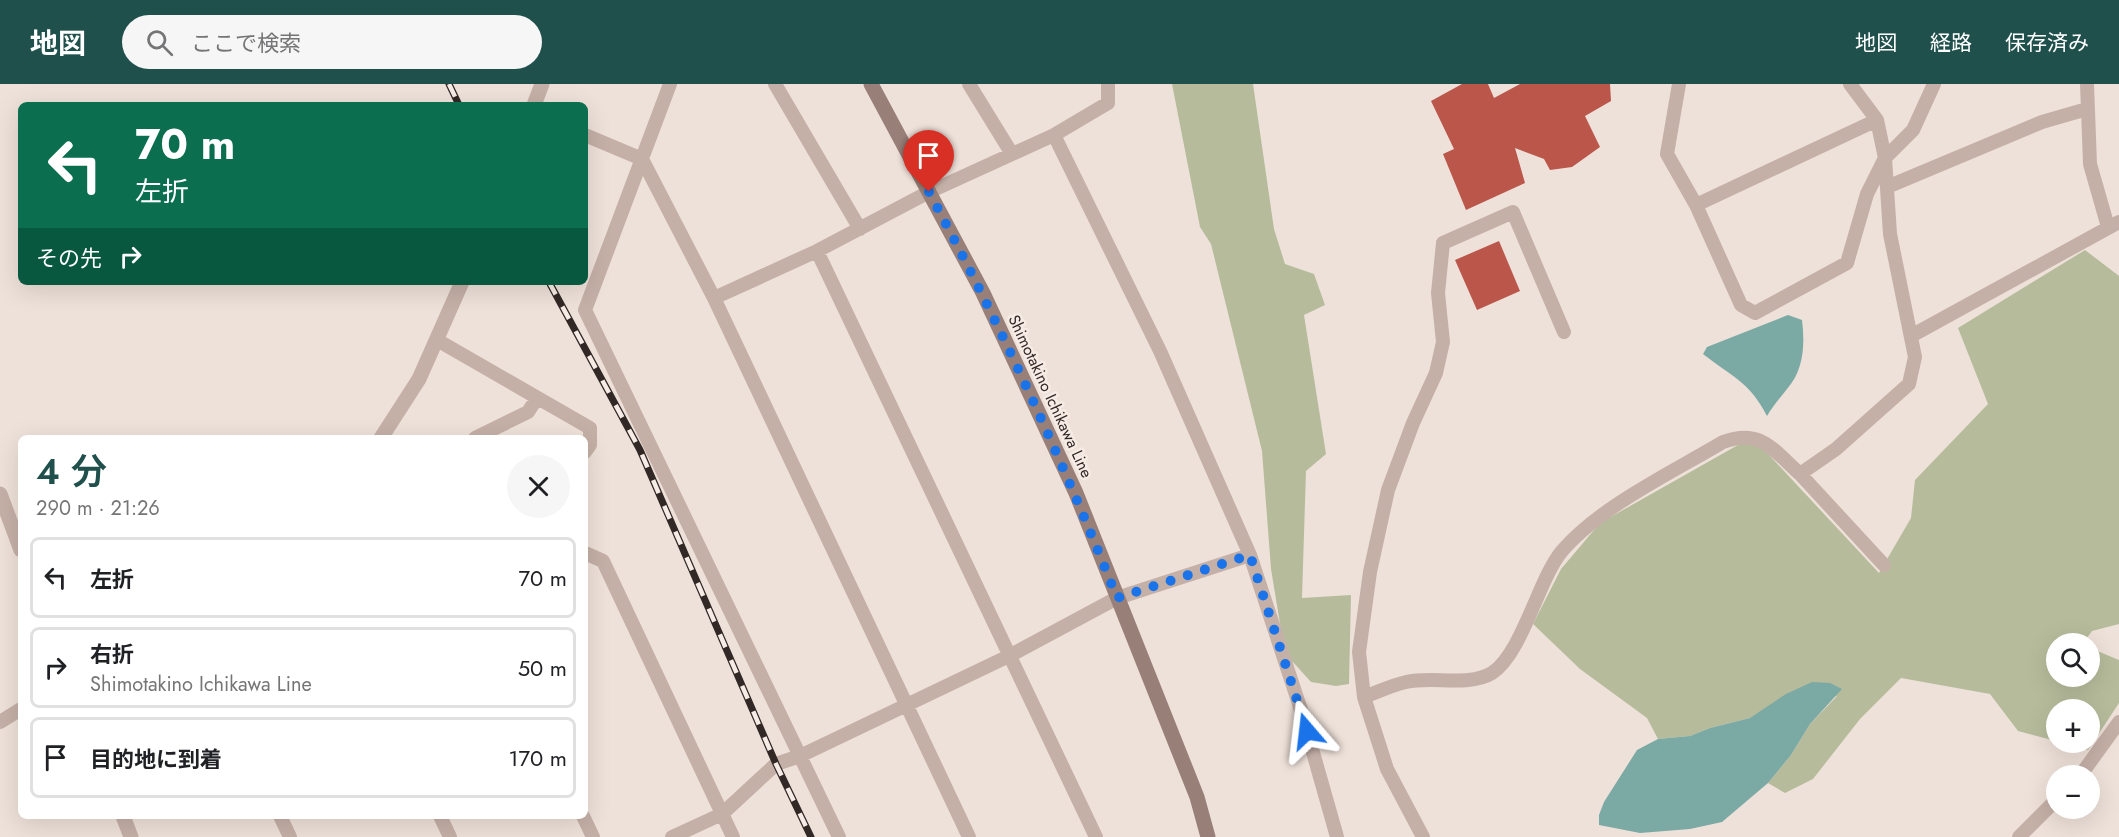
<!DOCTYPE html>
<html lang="ja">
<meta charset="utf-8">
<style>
:root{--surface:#fff;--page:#f6f6f6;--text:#202124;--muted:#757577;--line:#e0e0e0;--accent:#20504c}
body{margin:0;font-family:Jost,"Noto Sans JP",sans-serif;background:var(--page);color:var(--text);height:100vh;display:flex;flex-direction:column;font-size:22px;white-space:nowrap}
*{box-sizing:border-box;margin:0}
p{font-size:20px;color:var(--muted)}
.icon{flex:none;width:33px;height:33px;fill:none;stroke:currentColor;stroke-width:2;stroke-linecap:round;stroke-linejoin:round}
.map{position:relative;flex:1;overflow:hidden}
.details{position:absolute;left:18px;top:351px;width:570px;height:384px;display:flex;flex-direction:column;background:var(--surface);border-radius:9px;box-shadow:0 6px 24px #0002}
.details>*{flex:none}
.top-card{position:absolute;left:18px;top:18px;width:570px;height:183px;border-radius:9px;box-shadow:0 6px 24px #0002;background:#0b6e4f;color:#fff;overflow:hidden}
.tools{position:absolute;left:2046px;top:549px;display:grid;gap:12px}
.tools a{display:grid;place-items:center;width:54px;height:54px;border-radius:50%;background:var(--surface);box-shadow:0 6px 24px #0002;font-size:30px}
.pin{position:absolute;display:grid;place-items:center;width:51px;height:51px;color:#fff;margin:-62px -26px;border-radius:50% 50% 50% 0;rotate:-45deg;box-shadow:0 0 6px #0007}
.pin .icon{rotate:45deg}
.me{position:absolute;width:66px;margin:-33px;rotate:343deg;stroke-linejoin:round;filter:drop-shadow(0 0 4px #0008)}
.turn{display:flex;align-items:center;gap:21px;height:126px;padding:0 18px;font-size:27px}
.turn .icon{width:78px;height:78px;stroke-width:2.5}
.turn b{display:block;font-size:42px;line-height:51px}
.then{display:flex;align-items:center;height:57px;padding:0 18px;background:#0003;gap:12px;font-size:22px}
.round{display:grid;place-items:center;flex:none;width:63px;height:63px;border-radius:32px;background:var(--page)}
.overview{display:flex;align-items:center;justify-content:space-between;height:102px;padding:0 18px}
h1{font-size:36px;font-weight:600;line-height:45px;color:var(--accent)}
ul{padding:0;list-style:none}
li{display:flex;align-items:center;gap:18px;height:81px;margin:0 12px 9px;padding:0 6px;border:3px solid var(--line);border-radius:9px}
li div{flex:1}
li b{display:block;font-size:22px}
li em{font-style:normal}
header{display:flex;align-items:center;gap:36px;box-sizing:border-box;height:84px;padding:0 30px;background:var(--accent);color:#fff}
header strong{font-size:28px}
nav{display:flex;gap:33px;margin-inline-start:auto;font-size:21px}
.search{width:420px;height:54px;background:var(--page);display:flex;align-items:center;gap:15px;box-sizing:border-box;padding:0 21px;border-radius:33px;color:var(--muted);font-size:22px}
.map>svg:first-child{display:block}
.green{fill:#b6bc9b}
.water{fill:#7ba9a4}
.building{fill:#bb564b}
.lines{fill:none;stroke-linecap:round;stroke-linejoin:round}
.minor{stroke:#c5b0a7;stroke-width:14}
.tertiary{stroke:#c5b0a7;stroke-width:15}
.secondary{stroke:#987f78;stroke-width:15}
.rail-casing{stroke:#322826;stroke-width:7}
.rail{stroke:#f7ece5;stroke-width:4.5;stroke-dasharray:14;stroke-linecap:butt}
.route{stroke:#1a73e8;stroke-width:10;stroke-dasharray:0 18}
.labels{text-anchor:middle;stroke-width:5;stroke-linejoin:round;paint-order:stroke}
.street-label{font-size:16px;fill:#322826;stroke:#f7ece5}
</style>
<header>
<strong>地図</strong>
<div class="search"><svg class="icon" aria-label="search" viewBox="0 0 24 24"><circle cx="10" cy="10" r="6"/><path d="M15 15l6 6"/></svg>ここで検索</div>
<nav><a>地図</a><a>経路</a><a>保存済み</a></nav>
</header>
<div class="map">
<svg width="2119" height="753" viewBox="0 0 2119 753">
<rect width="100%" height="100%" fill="#eee1d9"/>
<path class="green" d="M 1172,0 L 1253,0 L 1274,145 L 1285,180 L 1314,190 L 1325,221 L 1304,231 L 1326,370 L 1306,387 L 1302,514 L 1351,511 L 1349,600 L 1336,602 L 1311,598 L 1292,577 L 1282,552 L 1271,485 L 1262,367 L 1211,160 L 1200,143 Z
M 2085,166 L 2119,192 L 2119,540 L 2092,547 L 2084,558 L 2085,559 L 2056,560 L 2056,592 L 2090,592 L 2090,564 L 2119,576 L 2119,619 L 2088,666 L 2062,659 L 2090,658 L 2090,626 L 2056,626 L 2056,657 L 2018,647 L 1990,610 L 1901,594 L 1860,635 L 1813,695 L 1785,709 L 1768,699 L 1791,671 L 1810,640 L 1837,612 L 1763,627 L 1750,634 L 1710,644 L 1690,652 L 1658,655 L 1647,634 L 1580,585 L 1533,540 L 1561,485 L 1600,439 L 1745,357 L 1758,359 L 1879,489 L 1911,434 L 1915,396 L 1988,320 L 1958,244 Z"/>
<path class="water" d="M 1788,231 L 1802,236 C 1805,260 1804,286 1787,305 C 1780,314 1773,322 1767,332 C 1749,297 1732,293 1703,270 L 1707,263 Z
M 1812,598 L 1830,599 L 1842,605 L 1810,640 L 1791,671 L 1768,699 L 1722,738 L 1690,745 L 1640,749 L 1599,741 L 1599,731 L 1604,718 L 1637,666 L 1658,655 L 1690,652 L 1710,644 L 1750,634 L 1786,610 Z"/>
<path class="building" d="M 1462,0 L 1488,0 L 1494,14 L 1520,0 L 1610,0 L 1611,17 L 1585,32 L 1600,63 L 1572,83 L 1550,86 L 1544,75 L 1515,64 L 1525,99 L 1466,126 L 1443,70 L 1454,65 L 1431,17 Z
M 1499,157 L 1520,207 L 1477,226 L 1455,176 Z"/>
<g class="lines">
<path class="minor" d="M 670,0 L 585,226 L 839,753
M 775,0 L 860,145
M 969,0 L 1012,70
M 1679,0 L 1667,70 L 1696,121 L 1877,36
M 2087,0 L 2090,80 L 2108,143
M 585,51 L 642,75 L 714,214 L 969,753
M 1054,51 L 1160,267 L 1250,471 L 1301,626 L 1337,753
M 1887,103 L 2042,38 L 2087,25
M 1696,121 L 1741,221 L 1755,229 L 1847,179 L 1867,110 L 1885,74 L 1913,46 L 1934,0
M 817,167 L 1096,753
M 714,214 L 817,167 L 929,108 L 1054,51 L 1108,19 L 1108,0
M 1911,252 L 2119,138
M 437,256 L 590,344 L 590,361 L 585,368
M 475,354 L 528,328 L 537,314
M 1800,390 L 1884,481
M 585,469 L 603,477 L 733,753
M 1364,613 C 1378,608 1392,601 1406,598 C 1432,592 1469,603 1492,589 C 1522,570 1539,494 1562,467 C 1601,422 1671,389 1723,358 C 1761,344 1773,366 1800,390 L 1836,365 L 1909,300 L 1915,273 L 1890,150 L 1885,74 L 1877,36 L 1850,0
M 0,638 L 21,625
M 2080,692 L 2119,638
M 280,732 L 290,753
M 440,732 L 450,753
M 583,732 L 593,753
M 672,753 L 722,730 L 776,680 L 800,672 L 1011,571 L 1117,514 L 1250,471
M 1423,753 L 1387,685 L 1364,613 L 1359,568 L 1370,488 L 1388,406 L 1413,339 L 1436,289 L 1443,258 L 1438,209 L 1443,159 L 1513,128 L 1564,248
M 2019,753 L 2056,716"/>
<path class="tertiary" d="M 534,21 L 542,0
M 381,354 L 419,295 L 462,198
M 0,410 L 21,466
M 123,732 L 131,753"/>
<path class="secondary" d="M 871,0 L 983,209 L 1076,409 L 1197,713 L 1208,753"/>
<defs>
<path id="rail" d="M 449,0 L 459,21
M 549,198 L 640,366 L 776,680 L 811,753"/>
</defs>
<use href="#rail" class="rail-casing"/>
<use href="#rail" class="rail"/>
</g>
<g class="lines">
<path class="route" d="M 929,108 C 1000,240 1062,375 1117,514 L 1250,471 L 1307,647"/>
</g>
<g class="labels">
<g class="street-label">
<text transform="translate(1051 312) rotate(65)" y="6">Shimotakino Ichikawa Line</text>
</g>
</g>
</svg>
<div class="tools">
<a><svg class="icon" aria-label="search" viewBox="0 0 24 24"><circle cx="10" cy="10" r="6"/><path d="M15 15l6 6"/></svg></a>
<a>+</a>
<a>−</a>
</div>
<div class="pin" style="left:929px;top:108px;background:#d93025"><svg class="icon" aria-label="arrive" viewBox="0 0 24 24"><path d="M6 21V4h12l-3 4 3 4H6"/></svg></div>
<svg class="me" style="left:1307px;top:647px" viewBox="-20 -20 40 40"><path d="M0-17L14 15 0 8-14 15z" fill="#1a73e8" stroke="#fff" stroke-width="4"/></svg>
<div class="top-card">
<div class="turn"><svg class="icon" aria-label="left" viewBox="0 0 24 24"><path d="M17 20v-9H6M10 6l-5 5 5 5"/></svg><div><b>70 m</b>左折</div></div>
<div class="then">その先<svg class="icon" aria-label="right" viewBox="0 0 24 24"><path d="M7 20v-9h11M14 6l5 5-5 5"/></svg></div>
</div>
<section class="details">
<div class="overview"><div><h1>4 分</h1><p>290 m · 21:26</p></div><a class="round"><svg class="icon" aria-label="close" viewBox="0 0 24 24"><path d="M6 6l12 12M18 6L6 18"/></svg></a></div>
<ul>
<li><svg class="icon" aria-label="left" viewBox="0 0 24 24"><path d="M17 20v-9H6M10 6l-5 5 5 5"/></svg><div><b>左折</b></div><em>70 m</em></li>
<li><svg class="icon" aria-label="right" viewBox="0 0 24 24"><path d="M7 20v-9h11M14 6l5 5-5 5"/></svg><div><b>右折</b><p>Shimotakino Ichikawa Line</p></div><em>50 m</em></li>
<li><svg class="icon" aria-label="arrive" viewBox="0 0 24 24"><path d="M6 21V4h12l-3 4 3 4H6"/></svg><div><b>目的地に到着</b></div><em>170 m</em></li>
</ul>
</section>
</div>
